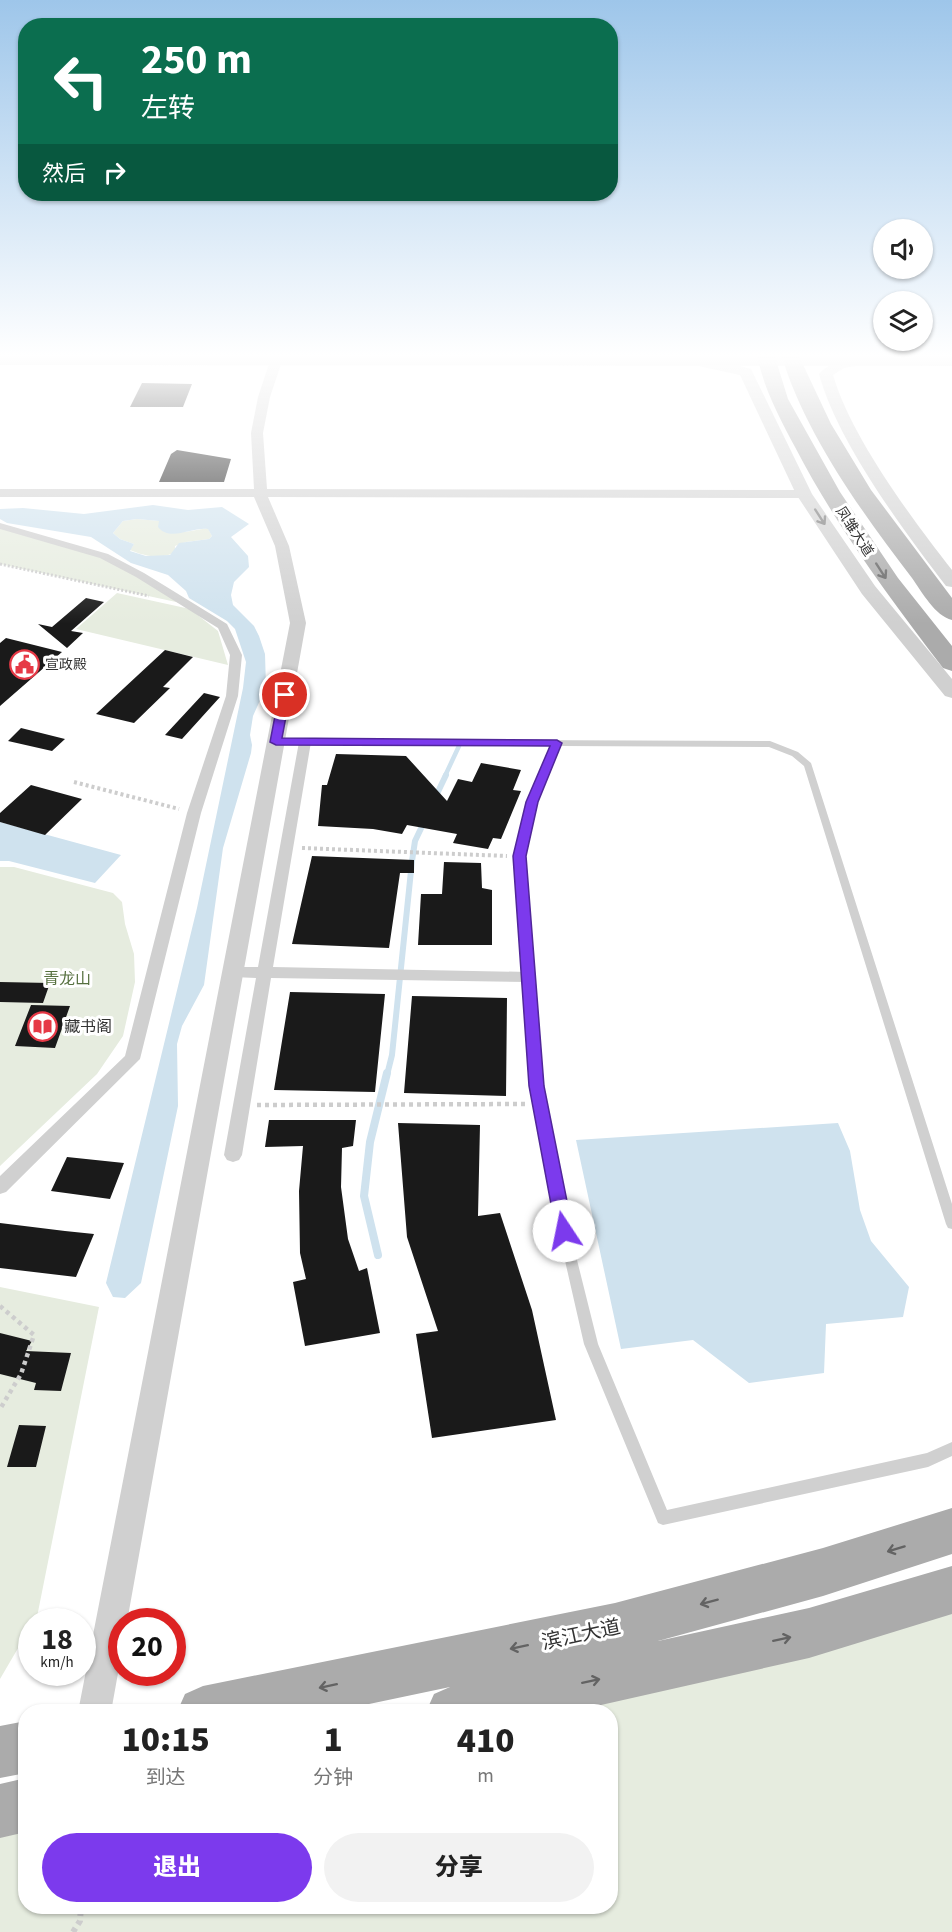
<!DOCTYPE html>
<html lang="zh">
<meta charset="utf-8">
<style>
:root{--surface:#fff;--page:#f2f2f2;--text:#222;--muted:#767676;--accent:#7c3aed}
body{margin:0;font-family:"Source Sans 3","Noto Sans SC",sans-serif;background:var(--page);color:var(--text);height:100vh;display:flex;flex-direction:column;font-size:22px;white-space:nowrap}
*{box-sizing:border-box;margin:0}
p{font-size:20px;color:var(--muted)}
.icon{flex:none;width:33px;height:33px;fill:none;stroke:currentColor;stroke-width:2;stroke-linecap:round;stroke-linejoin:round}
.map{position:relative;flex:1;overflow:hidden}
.drawer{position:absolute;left:18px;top:1704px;width:600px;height:210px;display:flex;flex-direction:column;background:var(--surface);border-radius:24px;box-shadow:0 2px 4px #0004}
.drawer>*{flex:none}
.top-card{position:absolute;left:18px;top:18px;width:600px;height:183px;border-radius:24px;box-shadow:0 2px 4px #0004;background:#0b6e4f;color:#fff;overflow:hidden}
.tools{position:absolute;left:873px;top:219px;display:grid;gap:12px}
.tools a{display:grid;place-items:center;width:60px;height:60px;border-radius:50%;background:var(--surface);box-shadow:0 2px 4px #0004;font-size:30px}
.speed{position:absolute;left:18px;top:1608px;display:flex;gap:12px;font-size:30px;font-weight:700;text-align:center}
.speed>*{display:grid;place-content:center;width:78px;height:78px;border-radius:50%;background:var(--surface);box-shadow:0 2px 4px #0004;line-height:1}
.speed small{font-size:15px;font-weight:400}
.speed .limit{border:9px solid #d22;background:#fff;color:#111}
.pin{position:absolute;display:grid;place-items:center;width:51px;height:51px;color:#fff;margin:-26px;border:3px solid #fff;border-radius:50%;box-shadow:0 2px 6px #0007}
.me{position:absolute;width:66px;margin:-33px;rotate:349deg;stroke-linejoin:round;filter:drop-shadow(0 0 4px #0008)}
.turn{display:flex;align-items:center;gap:21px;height:126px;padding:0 24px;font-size:27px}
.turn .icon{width:78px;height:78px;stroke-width:2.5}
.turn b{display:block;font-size:42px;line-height:51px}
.then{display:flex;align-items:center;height:57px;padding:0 24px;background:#0003;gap:12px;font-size:22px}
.eta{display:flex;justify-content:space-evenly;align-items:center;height:102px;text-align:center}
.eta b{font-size:36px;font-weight:800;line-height:42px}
.primary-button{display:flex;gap:12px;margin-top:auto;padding:12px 24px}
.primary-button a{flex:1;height:69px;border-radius:36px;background:var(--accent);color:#fff;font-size:24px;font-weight:800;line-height:69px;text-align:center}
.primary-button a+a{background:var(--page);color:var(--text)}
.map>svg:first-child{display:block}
.green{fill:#e6ecdf}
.water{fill:#cfe2ee;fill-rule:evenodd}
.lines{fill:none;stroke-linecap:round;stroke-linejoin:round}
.stream-far2{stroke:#cfe2ee;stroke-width:4.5}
.stream-far1{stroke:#cfe2ee;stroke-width:6}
.stream{stroke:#cfe2ee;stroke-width:8}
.building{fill:#1a1a1a}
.path-far3{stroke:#cdcdcd;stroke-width:3;stroke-dasharray:2 2;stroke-linecap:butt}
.path-far2{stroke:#cdcdcd;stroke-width:4;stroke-dasharray:3 3;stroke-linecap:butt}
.path-far1{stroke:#cdcdcd;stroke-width:4.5;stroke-dasharray:4 4;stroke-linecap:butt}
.path{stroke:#cdcdcd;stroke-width:6;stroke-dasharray:4.5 4.5;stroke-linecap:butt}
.service{fill:#d0d0d0;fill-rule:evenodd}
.pedestrian{fill:#d0d0d0;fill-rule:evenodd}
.minor{fill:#d0d0d0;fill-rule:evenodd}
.tertiary{fill:#d0d0d0;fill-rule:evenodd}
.secondary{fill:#bdbdbd;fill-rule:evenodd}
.primary{fill:#ababab;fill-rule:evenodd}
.oneway{stroke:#7a7a7a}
.oneway2{stroke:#636363}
.route{fill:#7c3aed;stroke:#51269a;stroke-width:1.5}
.labels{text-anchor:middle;stroke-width:6;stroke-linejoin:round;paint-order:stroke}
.far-street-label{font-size:14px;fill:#333;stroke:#fff}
.far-poi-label{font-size:14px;fill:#333;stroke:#fff;text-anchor:start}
.park-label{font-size:16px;fill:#56703f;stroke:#fff}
.poi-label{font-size:16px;fill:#333;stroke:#fff;text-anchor:start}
.near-street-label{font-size:20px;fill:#333;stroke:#fff}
</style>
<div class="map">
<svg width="952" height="1932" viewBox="0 0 952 1932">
<rect width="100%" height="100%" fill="#fff"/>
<path class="green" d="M 137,519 L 160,521 L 185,532 L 208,528 L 212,536 L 209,539 L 186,542 L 175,546 L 175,552 C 162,560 144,556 130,550 L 134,544 L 120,539 L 113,533 L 123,521 Z
M 0,526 L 104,556 L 190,605 L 0,564 Z
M 117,593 L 190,609 L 218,631 L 228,665 L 76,629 Z
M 0,867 L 14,867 L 113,893 L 122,902 L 125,924 L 134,954 L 135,982 L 123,1036 L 97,1074 L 0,1166 Z
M 0,1287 L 99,1307 L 37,1617 L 32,1622 L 31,1626 L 0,1679 Z
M 952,1590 L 952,1932 L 0,1932 L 0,1811 L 25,1805 L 26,1906 L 610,1906 L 610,1712 L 452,1711 Z"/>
<path class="water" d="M 153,505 L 188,510 L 222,507 L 249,524 L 231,537 L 248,556 L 249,567 L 234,582 L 231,595 L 233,605 L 254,626 L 259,636 L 265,654 L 266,687 L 253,716 L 250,735 L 252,745 L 251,753 L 223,848 L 204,985 L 182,1026 L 177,1044 L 178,1106 L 141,1283 L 125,1298 L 113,1297 L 106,1283 L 197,908 L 243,688 L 246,662 L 235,629 L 227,621 L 189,598 L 186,591 L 168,575 L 131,563 L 91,537 L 7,523 L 0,519 L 0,509 L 23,508 L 84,514 ZM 137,519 L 159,521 L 158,527 C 170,542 192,527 208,529 L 212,536 L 209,539 L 179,543 L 170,555 L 146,556 L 130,551 L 134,544 L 120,539 L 113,533 L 123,521 Z
M 0,822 L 121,855 L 95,883 L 9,861 L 0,861 Z
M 838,1123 L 850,1151 L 860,1210 L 871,1241 L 909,1287 L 903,1317 L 826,1324 L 824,1373 L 749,1383 L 693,1340 L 621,1349 L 576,1140 Z"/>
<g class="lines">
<path class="stream-far2" d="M 445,776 L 459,746"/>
<path class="stream-far1" d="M 435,798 L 446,775
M 387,1075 L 392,1055 L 412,861 L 415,841 L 425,820"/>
<path class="stream" d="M 378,1255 L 364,1196 L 370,1142 L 387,1073"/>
</g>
<path class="building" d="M 142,383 L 192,384 L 183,407 L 130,407 Z
M 177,450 L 231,459 L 224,482 L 159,482 L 171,454 Z
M 86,598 L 104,602 L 71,631 L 83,633 L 67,648 L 38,624 L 52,627 Z
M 6,638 L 62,652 L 0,706 L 0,643 Z
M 165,650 L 193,657 L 163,687 L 170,688 L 134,723 L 96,714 Z
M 204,693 L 220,697 L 182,739 L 165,735 Z
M 21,728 L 65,739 L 52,751 L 8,741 Z
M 336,754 L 406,756 L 447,801 L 458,779 L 472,782 L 481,763 L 521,770 L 513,790 L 521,791 L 501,839 L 493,838 L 488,849 L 453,843 L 457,834 L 407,825 L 402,834 L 373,829 L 318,826 L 322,785 L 327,785 Z
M 31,785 L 82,799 L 45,835 L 0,822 L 0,813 Z
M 312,856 L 414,860 L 414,873 L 400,873 L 389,948 L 292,944 Z
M 444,862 L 481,863 L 482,888 L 492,890 L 492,945 L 418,945 L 421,894 L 442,894 Z
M 0,982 L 50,983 L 43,1003 L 0,1002 Z
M 290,992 L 385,994 L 375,1092 L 274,1090 Z
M 412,996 L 507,998 L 506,1096 L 404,1093 Z
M 31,1005 L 70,1006 L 55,1048 L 15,1046 Z
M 269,1120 L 356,1120 L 353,1146 L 342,1148 L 341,1187 L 348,1239 L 359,1271 L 367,1268 L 380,1333 L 305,1346 L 293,1282 L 306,1279 L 300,1253 L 299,1191 L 303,1146 L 265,1147 Z
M 398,1123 L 480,1125 L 478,1216 L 500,1213 L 532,1310 L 556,1420 L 432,1438 L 416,1334 L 438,1331 L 407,1237 Z
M 67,1157 L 124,1163 L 110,1199 L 51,1191 Z
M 0,1223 L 65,1231 L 94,1234 L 76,1277 L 0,1268 Z
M 0,1333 L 32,1341 L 26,1351 L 71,1353 L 61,1391 L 34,1390 L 36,1383 L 0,1374 Z
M 19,1425 L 46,1426 L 36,1467 L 7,1467 Z"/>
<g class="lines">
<path class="path-far3" d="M 0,564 L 149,596"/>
<path class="path-far2" d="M 74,782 L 179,809
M 302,848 L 507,856"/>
<path class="path-far1" d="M 257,1105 L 525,1104
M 0,1306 L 34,1335 L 21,1374 L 0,1409"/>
<path class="path" d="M 73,1932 L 80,1921 L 81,1906"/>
<path class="service" d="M 276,739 L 770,741 L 798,752 L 811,763 L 952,1204 L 952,1229 L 948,1228 L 946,1224 L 804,766 L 792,756 L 769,747 L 560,746 L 537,802 L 525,857 L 542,1086 L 575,1252 L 598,1344 L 667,1510 L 927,1453 L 952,1442 L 952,1456 L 928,1467 L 663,1525 L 658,1523 L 584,1344 L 563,1252 L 530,1086 L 515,857 L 527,802 L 551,746 L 273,744 L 272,742 Z"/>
<path class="pedestrian" d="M 0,523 L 108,554 L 144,573 L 227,624 L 242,655 L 238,696 L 201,813 L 140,1059 L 6,1192 L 0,1194 L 0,1176 L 125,1056 L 187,813 L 226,696 L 230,655 L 218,628 L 136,577 L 100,558 L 0,529 Z
M 305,738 L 311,742 L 273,967 L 528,972 L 536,977 L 528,982 L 271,978 L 242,1155 L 239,1160 L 233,1162 L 227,1160 L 224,1155 L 256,978 L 233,977 L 225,972 L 233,967 L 258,967 L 299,742 Z"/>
<path class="minor" d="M 276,358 L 282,361 L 270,397 L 263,433 L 267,489 L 804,490 L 811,494 L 804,498 L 268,497 L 289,546 L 306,623 L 127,1622 L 122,1622 L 122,1651 L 111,1712 L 78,1712 L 290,623 L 275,546 L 254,497 L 0,497 L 0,489 L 254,489 L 251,433 L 258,397 L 270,361 Z"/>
<path class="tertiary" d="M 867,356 L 872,357 L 872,363 L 844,368 L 833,375 C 851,437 912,519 952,570 L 952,587 L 946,586 C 903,530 837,441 819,374 C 831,360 850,359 867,356 Z
M 694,357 L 715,359 L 751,369 L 812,494 L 875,586 L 952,679 L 952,698 L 945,696 L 862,594 L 796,494 L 740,375 L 689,364 L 687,361 Z"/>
<path class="secondary" d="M 0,355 L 952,356 L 952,366 L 0,365 Z"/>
<path class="primary" d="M 757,354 L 774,354 L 788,399 L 840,492 L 898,578 L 952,646 L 952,671 L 943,668 C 889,597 836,526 795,447 C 779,417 763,387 757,354 Z
M 781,354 L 798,354 L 831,424 L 871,490 L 952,598 L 952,620 C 935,616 922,592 912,578 C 862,513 804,432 781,354 Z
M 952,1508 L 952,1554 L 823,1596 L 658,1641 L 809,1608 L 952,1566 L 952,1614 L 809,1658 L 570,1712 L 426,1712 L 434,1694 L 450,1687 L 331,1712 L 177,1712 L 185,1694 L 203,1686 L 615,1603 L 823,1548 Z
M 26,1721 L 26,1773 L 0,1778 L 0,1726 Z
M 26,1778 L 26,1832 L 0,1838 L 0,1784 Z"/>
</g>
<defs><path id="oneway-shaft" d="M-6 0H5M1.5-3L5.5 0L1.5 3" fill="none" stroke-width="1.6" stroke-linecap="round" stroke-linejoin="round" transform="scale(1.5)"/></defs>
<use class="oneway" href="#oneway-shaft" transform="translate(820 517) rotate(57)"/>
<g class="oneway2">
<use href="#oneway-shaft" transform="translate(881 571) rotate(57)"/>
<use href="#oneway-shaft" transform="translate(896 1549) rotate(163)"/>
<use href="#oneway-shaft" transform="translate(709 1602) rotate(165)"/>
<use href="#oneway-shaft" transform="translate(782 1639) rotate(-12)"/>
<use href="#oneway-shaft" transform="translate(519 1647) rotate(168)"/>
<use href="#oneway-shaft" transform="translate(591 1681) rotate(-12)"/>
<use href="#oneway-shaft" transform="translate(328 1686) rotate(168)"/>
</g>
<linearGradient id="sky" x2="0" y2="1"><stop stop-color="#9ec6ea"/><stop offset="0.57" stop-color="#fff"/><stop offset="1" stop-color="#fff" stop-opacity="0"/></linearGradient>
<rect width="952" height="624" fill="url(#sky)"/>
<path class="route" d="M 285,692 L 290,695 L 282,738 L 557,740 L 562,743 L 538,802 L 526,856 L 544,1086 L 573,1231 L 570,1236 L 559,1236 L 556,1231 L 529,1086 L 513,856 L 526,802 L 550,746 L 276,745 L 270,742 L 279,695 Z"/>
<defs>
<symbol id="civic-ring" viewBox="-11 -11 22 22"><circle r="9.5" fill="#fff" stroke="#e63946" stroke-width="1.5"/><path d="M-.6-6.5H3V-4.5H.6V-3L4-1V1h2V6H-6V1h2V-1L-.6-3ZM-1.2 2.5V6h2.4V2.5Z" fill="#e63946"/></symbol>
<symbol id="library-ring" viewBox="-11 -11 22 22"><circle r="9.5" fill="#fff" stroke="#e63946" stroke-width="1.5"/><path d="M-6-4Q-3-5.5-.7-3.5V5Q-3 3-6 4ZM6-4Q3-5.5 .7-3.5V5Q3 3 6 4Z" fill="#e63946"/></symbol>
</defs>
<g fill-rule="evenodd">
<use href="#civic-ring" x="8" y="648" width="33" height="33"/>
<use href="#library-ring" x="26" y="1010" width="33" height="33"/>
</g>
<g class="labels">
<g class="far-street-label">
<text transform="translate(855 531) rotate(57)" y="5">凤雏大道</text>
</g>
<g class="far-poi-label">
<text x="45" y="669">宣政殿</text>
</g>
<g class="park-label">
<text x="67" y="984">青龙山</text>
</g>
<g class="poi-label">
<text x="64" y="1032">藏书阁</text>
</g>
<g class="near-street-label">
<text transform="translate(581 1634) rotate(-12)" y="7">滨江大道</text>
</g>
</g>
</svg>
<div class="tools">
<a><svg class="icon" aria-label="sound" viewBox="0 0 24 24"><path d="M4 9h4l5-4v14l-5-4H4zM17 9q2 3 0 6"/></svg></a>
<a><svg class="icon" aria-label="layers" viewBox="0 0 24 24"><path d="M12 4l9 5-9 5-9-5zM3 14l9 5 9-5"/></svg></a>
</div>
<div class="speed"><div>18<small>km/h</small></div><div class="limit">20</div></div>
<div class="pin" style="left:285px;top:695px;background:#d93025"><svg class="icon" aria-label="arrive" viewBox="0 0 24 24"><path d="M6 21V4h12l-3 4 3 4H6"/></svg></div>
<svg class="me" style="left:564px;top:1231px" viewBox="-20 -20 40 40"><circle r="19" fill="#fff"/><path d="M0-13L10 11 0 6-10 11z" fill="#7c3aed"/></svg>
<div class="top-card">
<div class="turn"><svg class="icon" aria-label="left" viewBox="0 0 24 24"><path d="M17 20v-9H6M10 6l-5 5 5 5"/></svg><div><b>250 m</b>左转</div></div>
<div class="then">然后<svg class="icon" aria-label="right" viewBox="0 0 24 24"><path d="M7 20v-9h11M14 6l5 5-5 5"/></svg></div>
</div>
<section class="drawer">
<div class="eta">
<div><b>10:15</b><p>到达</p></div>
<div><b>1</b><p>分钟</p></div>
<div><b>410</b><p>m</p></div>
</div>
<div class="primary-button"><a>退出</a><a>分享</a></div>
</section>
</div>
